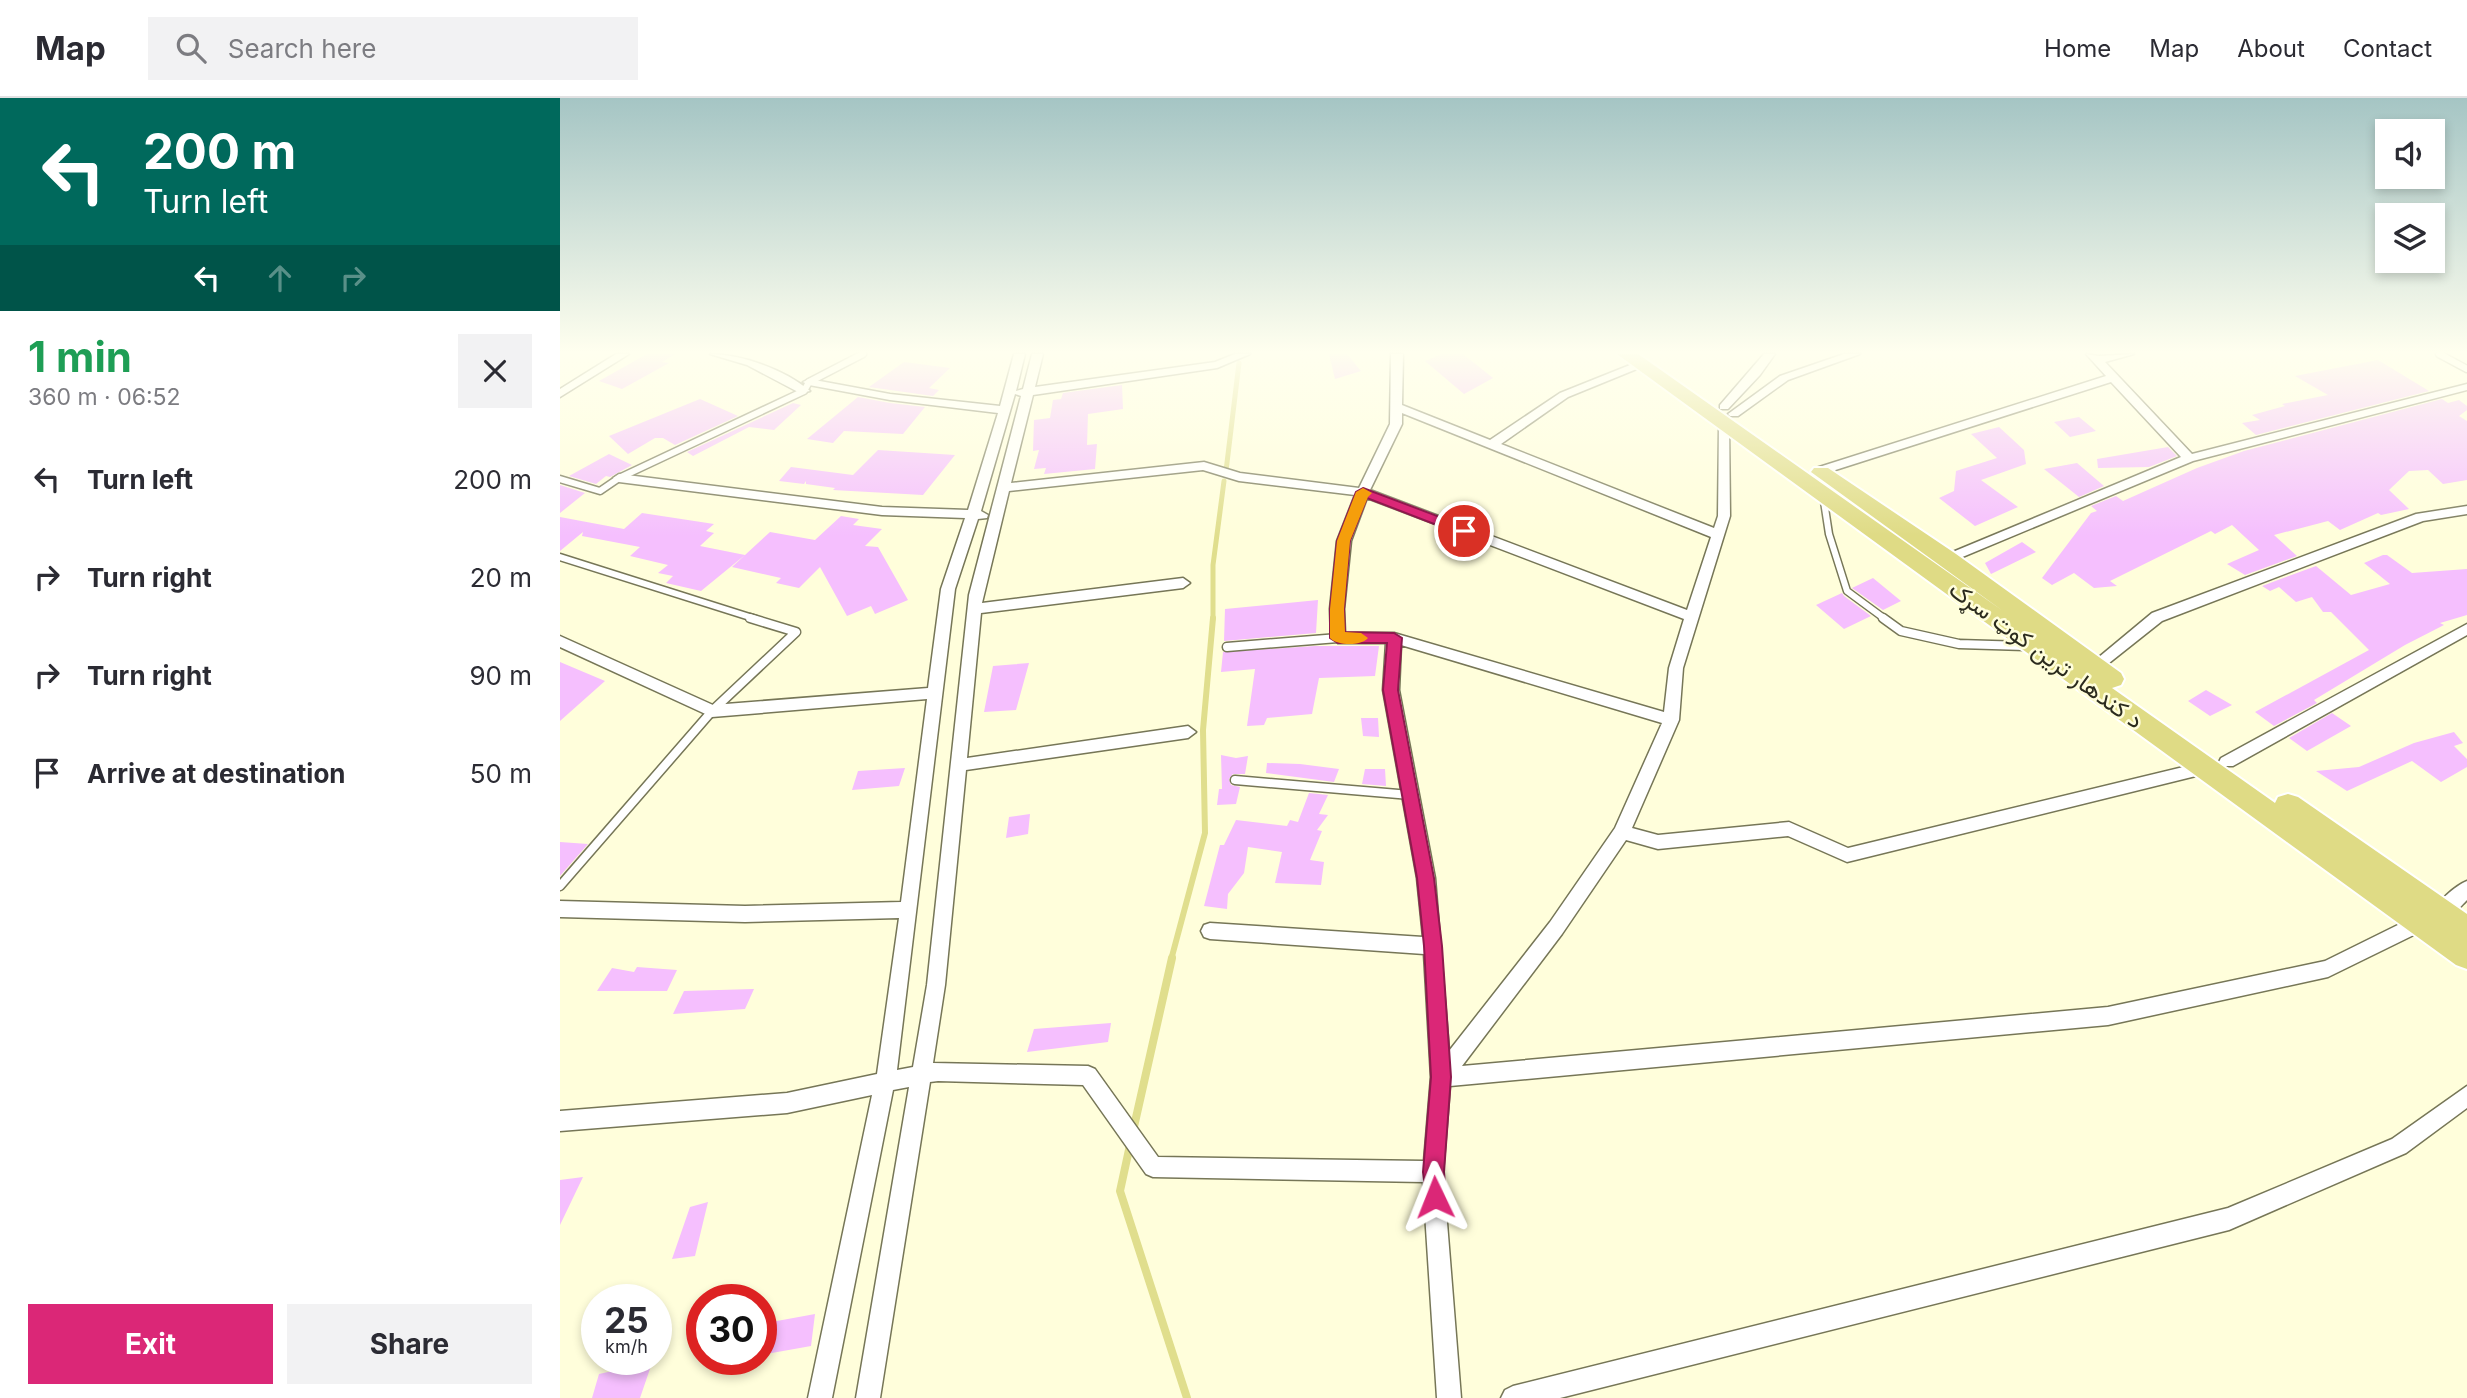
<!DOCTYPE html>
<meta charset="utf-8">
<style>
:root{--surface:#fff;--page:#f2f2f3;--text:#2b2b33;--muted:#7c7c81;--line:#e1e1e2;--accent:#db2777}
body{margin:0;font-family:Inter,Vazirmatn,sans-serif;background:var(--page);color:var(--text);height:100vh;display:flex;flex-direction:column;font-size:26px;white-space:nowrap}
*{box-sizing:border-box;margin:0}
p{font-size:23px;color:var(--muted)}
.icon{flex:none;width:38px;height:38px;fill:none;stroke:currentColor;stroke-width:2;stroke-linecap:round;stroke-linejoin:round}
.map{position:relative;flex:1;overflow:hidden}
.details{display:flex;flex-direction:column;background:var(--surface);width:560px}
.details>*{flex:none}
.hud{background:#00695c;color:#fff;overflow:hidden}
.controls{position:absolute;left:1815px;top:21px;display:grid;gap:14px}
.controls a{display:grid;place-items:center;width:70px;height:70px;border-radius:0px;background:var(--surface);box-shadow:0 4px 10px #0003;font-size:35px}
.speed{position:absolute;left:21px;top:1186px;display:flex;gap:14px;font-size:35px;font-weight:700;text-align:center}
.speed>*{display:grid;place-content:center;width:91px;height:91px;border-radius:50%;background:var(--surface);box-shadow:0 4px 10px #0003;line-height:1}
.speed small{font-size:18px;font-weight:400}
.speed .limit{border:10px solid #d22;background:#fff;color:#111}
.pin{position:absolute;display:grid;place-items:center;width:60px;height:60px;color:#fff;margin:-30px;border:4px solid #fff;border-radius:50%;box-shadow:0 2px 7px #0007}
.me{position:absolute;width:77px;margin:-38px;rotate:358deg;stroke-linejoin:round;filter:drop-shadow(0 0 5px #0008)}
.turn{display:flex;align-items:center;gap:24px;height:147px;padding:0 28px;font-size:32px}
.turn .icon{width:91px;height:91px;stroke-width:2.5}
.turn b{display:block;font-size:49px;line-height:60px}
.lanes{display:flex;align-items:center;height:66px;padding:0 28px;background:#0003;justify-content:center;gap:35px;direction:ltr}
.lanes .off{opacity:.35}
.round{display:grid;place-items:center;flex:none;width:74px;height:74px;border-radius:0px;background:var(--page)}
.headline{display:flex;align-items:center;justify-content:space-between;height:119px;padding:0 28px}
h1{font-size:42px;font-weight:700;line-height:52px;color:#1e9e55}
.action{display:flex;gap:14px;margin-top:auto;padding:14px 28px}
.action a{flex:1;height:80px;border-radius:0px;background:var(--accent);color:#fff;font-size:28px;font-weight:700;line-height:80px;text-align:center}
.action a+a{background:var(--page);color:var(--text)}
ul{padding:0;list-style:none}
li{display:flex;align-items:center;gap:21px;height:98px;padding:0 28px}
li div{flex:1}
li b{display:block;font-size:26px}
li em{font-style:normal}
header{display:flex;align-items:center;gap:42px;box-sizing:border-box;height:98px;padding:0 35px;background:var(--surface);border-bottom:2px solid var(--line)}
header strong{font-size:33px}
nav{display:flex;gap:38px;margin-inline-start:auto;font-size:24px}
.search{width:490px;height:63px;background:var(--page);display:flex;align-items:center;gap:18px;box-sizing:border-box;padding:0 24px;border-radius:0px;color:var(--muted);font-size:26px}
main{display:flex;flex:1;min-height:0}
.map>svg:first-child{display:block}
.lines{fill:none;stroke-linecap:round;stroke-linejoin:round}
.stream-far2{stroke:#e0de8d;stroke-width:5}
.stream-far1{stroke:#e0de8d;stroke-width:6}
.stream{stroke:#e0de8d;stroke-width:8}
.building{fill:#f5bffe}
.lane-far1-casing{stroke:#767657;stroke-width:9}
.lane-casing{stroke:#767657;stroke-width:11}
.street-casing{stroke:#767657;stroke-width:3}
.primary-casing{stroke:#fff;stroke-width:4}
.lane-far1{stroke:#fff;stroke-width:6}
.lane{stroke:#fff;stroke-width:8}
.street{fill:#fff;fill-rule:evenodd}
.primary{fill:#dfdb85;fill-rule:evenodd}
.route{fill:#db2777;stroke:#8e194d;stroke-width:2}
.slow{fill:#f59e0b}
.labels{text-anchor:middle;stroke-width:5;stroke-linejoin:round;paint-order:stroke}
.street-label{font-size:24px;fill:#2b2b1e;stroke:#fffedb}
</style>
<header>
<strong>Map</strong>
<div class="search"><svg class="icon" aria-label="search" viewBox="0 0 24 24"><circle cx="10" cy="10" r="6"/><path d="M15 15l6 6"/></svg>Search here</div>
<nav><a>Home</a><a>Map</a><a>About</a><a>Contact</a></nav>
</header>
<main>
<section class="details">
<div class="hud">
<div class="turn"><svg class="icon" aria-label="left" viewBox="0 0 24 24"><path d="M17 20v-9H6M10 6l-5 5 5 5"/></svg><div><b>200 m</b>Turn left</div></div>
<div class="lanes"><svg class="icon" aria-label="left" viewBox="0 0 24 24"><path d="M17 20v-9H6M10 6l-5 5 5 5"/></svg><svg class="icon off" aria-label="ahead" viewBox="0 0 24 24"><path d="M12 20V5M6 11l6-6 6 6"/></svg><svg class="icon off" aria-label="right" viewBox="0 0 24 24"><path d="M7 20v-9h11M14 6l5 5-5 5"/></svg></div>
</div>
<div class="headline"><div><h1>1 min</h1><p>360 m · 06:52</p></div><a class="round"><svg class="icon" aria-label="close" viewBox="0 0 24 24"><path d="M6 6l12 12M18 6L6 18"/></svg></a></div>
<ul>
<li><svg class="icon" aria-label="left" viewBox="0 0 24 24"><path d="M17 20v-9H6M10 6l-5 5 5 5"/></svg><div><b>Turn left</b></div><em>200 m</em></li>
<li><svg class="icon" aria-label="right" viewBox="0 0 24 24"><path d="M7 20v-9h11M14 6l5 5-5 5"/></svg><div><b>Turn right</b></div><em>20 m</em></li>
<li><svg class="icon" aria-label="right" viewBox="0 0 24 24"><path d="M7 20v-9h11M14 6l5 5-5 5"/></svg><div><b>Turn right</b></div><em>90 m</em></li>
<li><svg class="icon" aria-label="arrive" viewBox="0 0 24 24"><path d="M6 21V4h12l-3 4 3 4H6"/></svg><div><b>Arrive at destination</b></div><em>50 m</em></li>
</ul>
<div class="action"><a>Exit</a><a>Share</a></div>
</section>
<div class="map">
<svg width="1907" height="1300" viewBox="0 0 1907 1300">
<rect width="100%" height="100%" fill="#fffedb"/>
<g class="lines">
<path class="stream-far2" d="M 666,373 L 679,265
M 653,521 L 653,467 L 664,383"/>
<path class="stream-far1" d="M 611,862 L 645,735 L 643,632 L 653,520"/>
<path class="stream" d="M 573,1033 L 612,860
M 570,1047 L 560,1093 L 627,1300"/>
</g>
<path class="building" d="M 87,256 L 115,256 L 102,264 L 109,265 L 62,291 L 39,283 Z
M 769,256 L 787,256 L 801,273 L 775,281 Z
M 882,256 L 903,256 L 933,280 L 904,296 L 865,263 Z
M 1818,262 L 1869,293 L 1696,337 L 1682,325 L 1700,322 L 1692,317 L 1725,308 L 1722,306 L 1768,297 L 1735,278 Z
M 344,264 L 390,270 L 369,290 L 379,292 L 373,298 L 309,289 Z
M 562,287 L 563,311 L 528,316 L 527,347 L 537,346 L 535,371 L 484,376 L 486,370 L 474,371 L 479,352 L 473,353 L 474,322 L 490,320 L 493,302 L 501,301 L 503,295 Z
M 298,299 L 330,305 L 365,309 L 343,336 L 284,333 L 273,345 L 247,341 Z
M 140,301 L 178,318 L 115,347 L 103,340 L 95,340 L 68,356 L 49,338 Z
M 1882,301 L 1888,305 L 1899,302 L 1907,308 L 1907,312 L 1899,318 L 1907,323 L 1907,382 L 1883,386 L 1868,372 L 1849,373 L 1829,392 L 1849,411 L 1821,417 L 1818,415 L 1780,432 L 1768,423 L 1714,437 L 1737,458 L 1685,477 L 1667,466 L 1699,452 L 1672,427 L 1655,436 L 1651,433 L 1550,483 L 1557,488 L 1534,490 L 1514,475 L 1492,487 L 1482,480 L 1531,415 L 1537,413 L 1531,408 L 1556,398 L 1563,403 L 1637,370 L 1684,353 Z
M 233,305 L 241,307 L 214,332 L 189,329 L 133,358 L 127,354 Z
M 1519,319 L 1536,333 L 1510,339 L 1494,324 Z
M 1439,329 L 1464,352 L 1466,366 L 1421,382 L 1458,409 L 1415,428 L 1379,400 L 1394,393 L 1396,373 L 1437,360 L 1411,336 Z
M 1608,349 L 1617,358 L 1589,369 L 1538,370 L 1537,361 Z
M 318,352 L 395,357 L 363,397 L 273,392 L 275,390 L 246,386 L 246,383 L 244,386 L 219,383 L 231,369 L 293,377 Z
M 49,356 L 72,367 L 50,379 L 46,378 L 36,386 L 9,378 Z
M 1517,365 L 1544,388 L 1519,399 L 1484,371 Z
M 0,387 L 25,395 L 0,415 Z
M 82,415 L 154,426 L 146,433 L 154,435 L 140,448 L 185,457 L 141,493 L 106,485 L 113,478 L 98,475 L 108,467 L 70,458 L 80,449 L 22,438 L 23,434 L 0,453 L 0,419 L 64,431 Z
M 281,418 L 299,421 L 293,427 L 322,431 L 305,448 L 318,449 L 348,502 L 315,516 L 311,508 L 287,518 L 260,469 L 239,490 L 216,485 L 221,480 L 172,469 L 210,434 L 255,442 Z
M 1462,444 L 1476,454 L 1431,476 L 1425,465 Z
M 1823,457 L 1827,457 L 1852,475 L 1907,471 L 1907,517 L 1880,525 L 1884,527 L 1845,547 L 1754,602 L 1757,605 L 1714,628 L 1695,614 L 1809,552 L 1771,514 L 1763,514 L 1752,499 L 1736,504 L 1719,489 L 1710,493 L 1702,488 L 1756,468 L 1791,497 L 1830,486 L 1804,465 Z
M 1313,480 L 1341,503 L 1323,512 L 1292,490 Z
M 1282,495 L 1284,498 L 1311,518 L 1284,531 L 1256,507 Z
M 758,502 L 756,535 L 664,543 L 665,511 Z
M 755,548 L 819,548 L 815,578 L 759,580 L 752,616 L 707,620 L 704,627 L 687,628 L 695,571 L 661,574 L 663,554 Z
M 0,564 L 45,583 L 0,623 Z
M 469,565 L 456,612 L 424,614 L 433,568 Z
M 1646,592 L 1672,607 L 1650,618 L 1628,603 Z
M 1772,615 L 1791,628 L 1747,653 L 1729,640 Z
M 801,620 L 818,620 L 819,639 L 803,638 Z
M 1894,634 L 1903,645 L 1894,648 L 1907,661 L 1907,669 L 1881,684 L 1852,663 L 1787,693 L 1756,673 L 1799,669 L 1854,645 Z
M 661,657 L 676,660 L 688,658 L 685,676 L 673,676 L 669,681 L 671,687 L 680,689 L 676,706 L 657,707 L 659,691 L 662,691 Z
M 707,665 L 740,666 L 779,671 L 774,684 L 706,675 Z
M 345,670 L 339,688 L 292,692 L 298,673 Z
M 805,671 L 825,671 L 826,688 L 802,686 Z
M 749,695 L 768,697 L 759,716 L 768,717 L 757,732 L 762,733 L 750,762 L 764,764 L 761,787 L 715,785 L 722,754 L 688,749 L 684,775 L 668,796 L 667,811 L 644,808 L 660,747 L 664,747 L 676,722 L 727,728 L 730,722 L 738,724 Z
M 470,716 L 468,736 L 446,740 L 449,719 Z
M 0,744 L 28,746 L 0,778 Z
M 77,869 L 117,872 L 107,893 L 37,893 L 52,870 L 74,874 Z
M 194,891 L 185,911 L 113,916 L 124,893 Z
M 551,925 L 548,944 L 467,954 L 474,931 Z
M 23,1079 L 0,1127 L 0,1082 Z
M 148,1104 L 135,1158 L 112,1161 L 130,1109 Z
M 255,1216 L 251,1248 L 201,1257 L 201,1226 Z
M 70,1262 L 93,1262 L 80,1300 L 32,1300 L 39,1276 L 66,1270 Z"/>
<g class="lines">
<defs>
<path id="lane-far1" d="M 1879,256 L 1907,271
M 0,381 L 40,393 L 59,380 L 244,293 L 249,284 L 303,256
M 1263,397 L 1269,436 L 1287,493 L 1325,521
M 0,459 L 196,521"/>
<path id="lane" d="M 1323,520 L 1341,533 L 1399,546 L 1465,548
M 667,549 L 778,540
M 675,682 L 850,697
M 0,788 L 152,613 L 236,534 L 190,520"/>
<path id="street" d="M 56,256 L 69,256 L 0,299 L 0,291 Z
M 150,256 C 181,256 226,272 250,293 L 240,295 L 187,267 Z
M 454,256 L 465,256 L 456,293 L 463,291 L 472,256 L 483,256 L 475,289 L 655,264 L 675,256 L 690,256 L 657,270 L 473,297 L 451,385 L 644,364 L 680,375 L 799,390 L 830,326 L 831,256 L 843,256 L 842,307 L 930,342 L 1000,295 L 1080,263 L 1084,264 L 1084,268 L 1008,299 L 941,346 L 1154,430 L 1158,418 L 1159,326 L 1161,323 L 1169,323 L 1170,418 L 1123,570 L 1119,622 L 1072,730 L 1098,737 L 1229,724 L 1288,750 L 1644,664 L 1650,666 L 1652,670 L 1650,674 L 1644,676 L 1287,764 L 1228,738 L 1098,751 L 1066,742 L 1002,836 L 902,968 L 1548,909 L 1765,863 L 1856,818 L 1862,816 L 1868,818 L 1871,824 L 1868,830 L 1768,879 L 1548,927 L 890,988 L 883,1074 L 901,1300 L 877,1300 L 863,1084 L 593,1079 L 586,1076 L 523,987 L 378,983 L 370,984 L 320,1300 L 296,1300 L 349,989 L 333,992 L 272,1300 L 248,1300 L 312,997 L 227,1015 L 0,1033 L 0,1013 L 227,995 L 317,976 L 339,820 L 185,824 L 0,819 L 0,803 L 185,808 L 341,804 L 367,601 L 152,619 L 0,549 L 0,538 L 153,607 L 368,590 L 381,491 L 405,420 L 322,417 L 59,384 L 53,380 L 59,376 L 322,409 L 408,412 L 438,315 L 330,302 L 249,287 L 243,284 L 249,281 L 330,296 L 440,308 ZM 455,296 L 461,298 L 409,497 L 367,887 L 353,969 L 337,972 L 395,491 L 418,421 L 427,420 L 428,417 L 421,413 ZM 842,315 L 1151,439 L 1127,512 L 810,392 L 842,326 ZM 643,372 L 679,383 L 795,397 L 777,443 L 770,511 L 771,540 L 778,545 L 826,545 L 823,592 L 857,780 L 863,839 L 650,825 L 644,827 L 641,833 L 644,839 L 650,841 L 864,856 L 871,979 L 864,1063 L 598,1059 L 535,971 L 528,968 L 373,965 L 385,887 L 406,672 L 628,640 L 636,634 L 628,628 L 407,660 L 421,515 L 623,490 L 630,485 L 623,480 L 422,505 L 449,393 ZM 807,400 L 1124,521 L 1109,570 L 1104,614 L 834,535 L 785,535 L 784,511 L 791,443 ZM 841,547 L 1102,625 L 1055,730 L 990,824 L 889,953 L 875,780 L 839,592 Z
M 1204,256 L 1215,256 L 1200,277 L 1168,311 L 1160,311 L 1160,307 Z
M 1284,256 L 1300,256 L 1228,282 L 1178,318 L 1170,318 L 1168,316 L 1220,278 Z
M 1526,256 L 1539,258 L 1574,256 L 1545,264 L 1632,356 L 1907,286 L 1907,292 L 1633,363 L 1388,465 L 1383,464 L 1381,461 L 1383,458 L 1621,359 L 1551,284 L 1266,375 L 1269,397 L 1263,401 L 1257,397 L 1256,370 L 1546,278 Z
M 1907,408 L 1907,416 L 1863,423 L 1602,523 L 1539,573 L 1534,574 L 1527,569 L 1592,515 L 1856,416 Z
M 1907,526 L 1907,537 L 1673,668 L 1661,668 L 1659,664 L 1661,660 Z
M 1907,783 L 1907,802 C 1898,811 1888,825 1875,820 L 1872,815 C 1878,803 1895,788 1907,783 Z
M 1907,988 L 1907,1010 L 1846,1055 L 1669,1132 L 1000,1300 L 941,1300 L 945,1292 L 953,1288 L 1668,1110 L 1832,1041 Z"/>
<path id="primary" d="M 1057,256 L 1078,256 L 1443,513 L 1251,374 L 1254,370 L 1268,370 L 1396,456 L 1561,575 L 1564,581 L 1561,587 L 1552,590 L 1715,705 L 1718,699 L 1728,696 L 1738,699 L 1907,816 L 1907,871 L 1896,867 Z"/>
</defs>
<use href="#lane-far1" class="lane-far1-casing"/>
<use href="#lane" class="lane-casing"/>
<use href="#street" class="street-casing"/>
<use href="#primary" class="primary-casing"/>
<use href="#lane-far1" class="lane-far1"/>
<use href="#lane" class="lane"/>
<use href="#street" class="street"/>
<use href="#primary" class="primary"/>
</g>
<linearGradient id="sky" x2="0" y2="1"><stop stop-color="#a5c5c4"/><stop offset="0.58" stop-color="#ffffef"/><stop offset="1" stop-color="#ffffef" stop-opacity="0"/></linearGradient>
<rect width="1907" height="438" fill="url(#sky)"/>
<path class="route" d="M 803,390 L 909,430 L 911,433 L 909,436 L 900,436 L 807,400 L 790,443 L 784,511 L 785,534 L 834,535 L 842,540 L 838,592 L 874,780 L 882,848 L 891,979 L 884,1074 L 886,1099 L 882,1106 L 875,1110 L 867,1106 L 863,1074 L 871,979 L 864,848 L 857,780 L 823,592 L 827,545 L 778,545 L 770,540 L 770,511 L 777,443 L 796,394 Z"/>
<path class="slow" d="M 803,390 L 812,395 L 808,399 L 790,443 L 784,511 L 785,534 L 801,535 L 808,540 C 801,548 778,548 770,540 L 770,511 L 777,443 L 796,394 Z"/>
<g class="labels">
<g class="street-label">
<text transform="translate(1486 557) rotate(36)" y="8">د کندهار ترين کوټ سړک</text>
</g>
</g>
</svg>
<div class="controls">
<a><svg class="icon" aria-label="sound" viewBox="0 0 24 24"><path d="M4 9h4l5-4v14l-5-4H4zM17 9q2 3 0 6"/></svg></a>
<a><svg class="icon" aria-label="layers" viewBox="0 0 24 24"><path d="M12 4l9 5-9 5-9-5zM3 14l9 5 9-5"/></svg></a>
</div>
<div class="speed"><div>25<small>km/h</small></div><div class="limit">30</div></div>
<div class="pin" style="left:904px;top:433px;background:#d93025"><svg class="icon" aria-label="arrive" viewBox="0 0 24 24"><path d="M6 21V4h12l-3 4 3 4H6"/></svg></div>
<svg class="me" style="left:875px;top:1099px" viewBox="-20 -20 40 40"><path d="M0-17L14 15 0 8-14 15z" fill="#db2777" stroke="#fff" stroke-width="4"/></svg>
</div>
</main>
